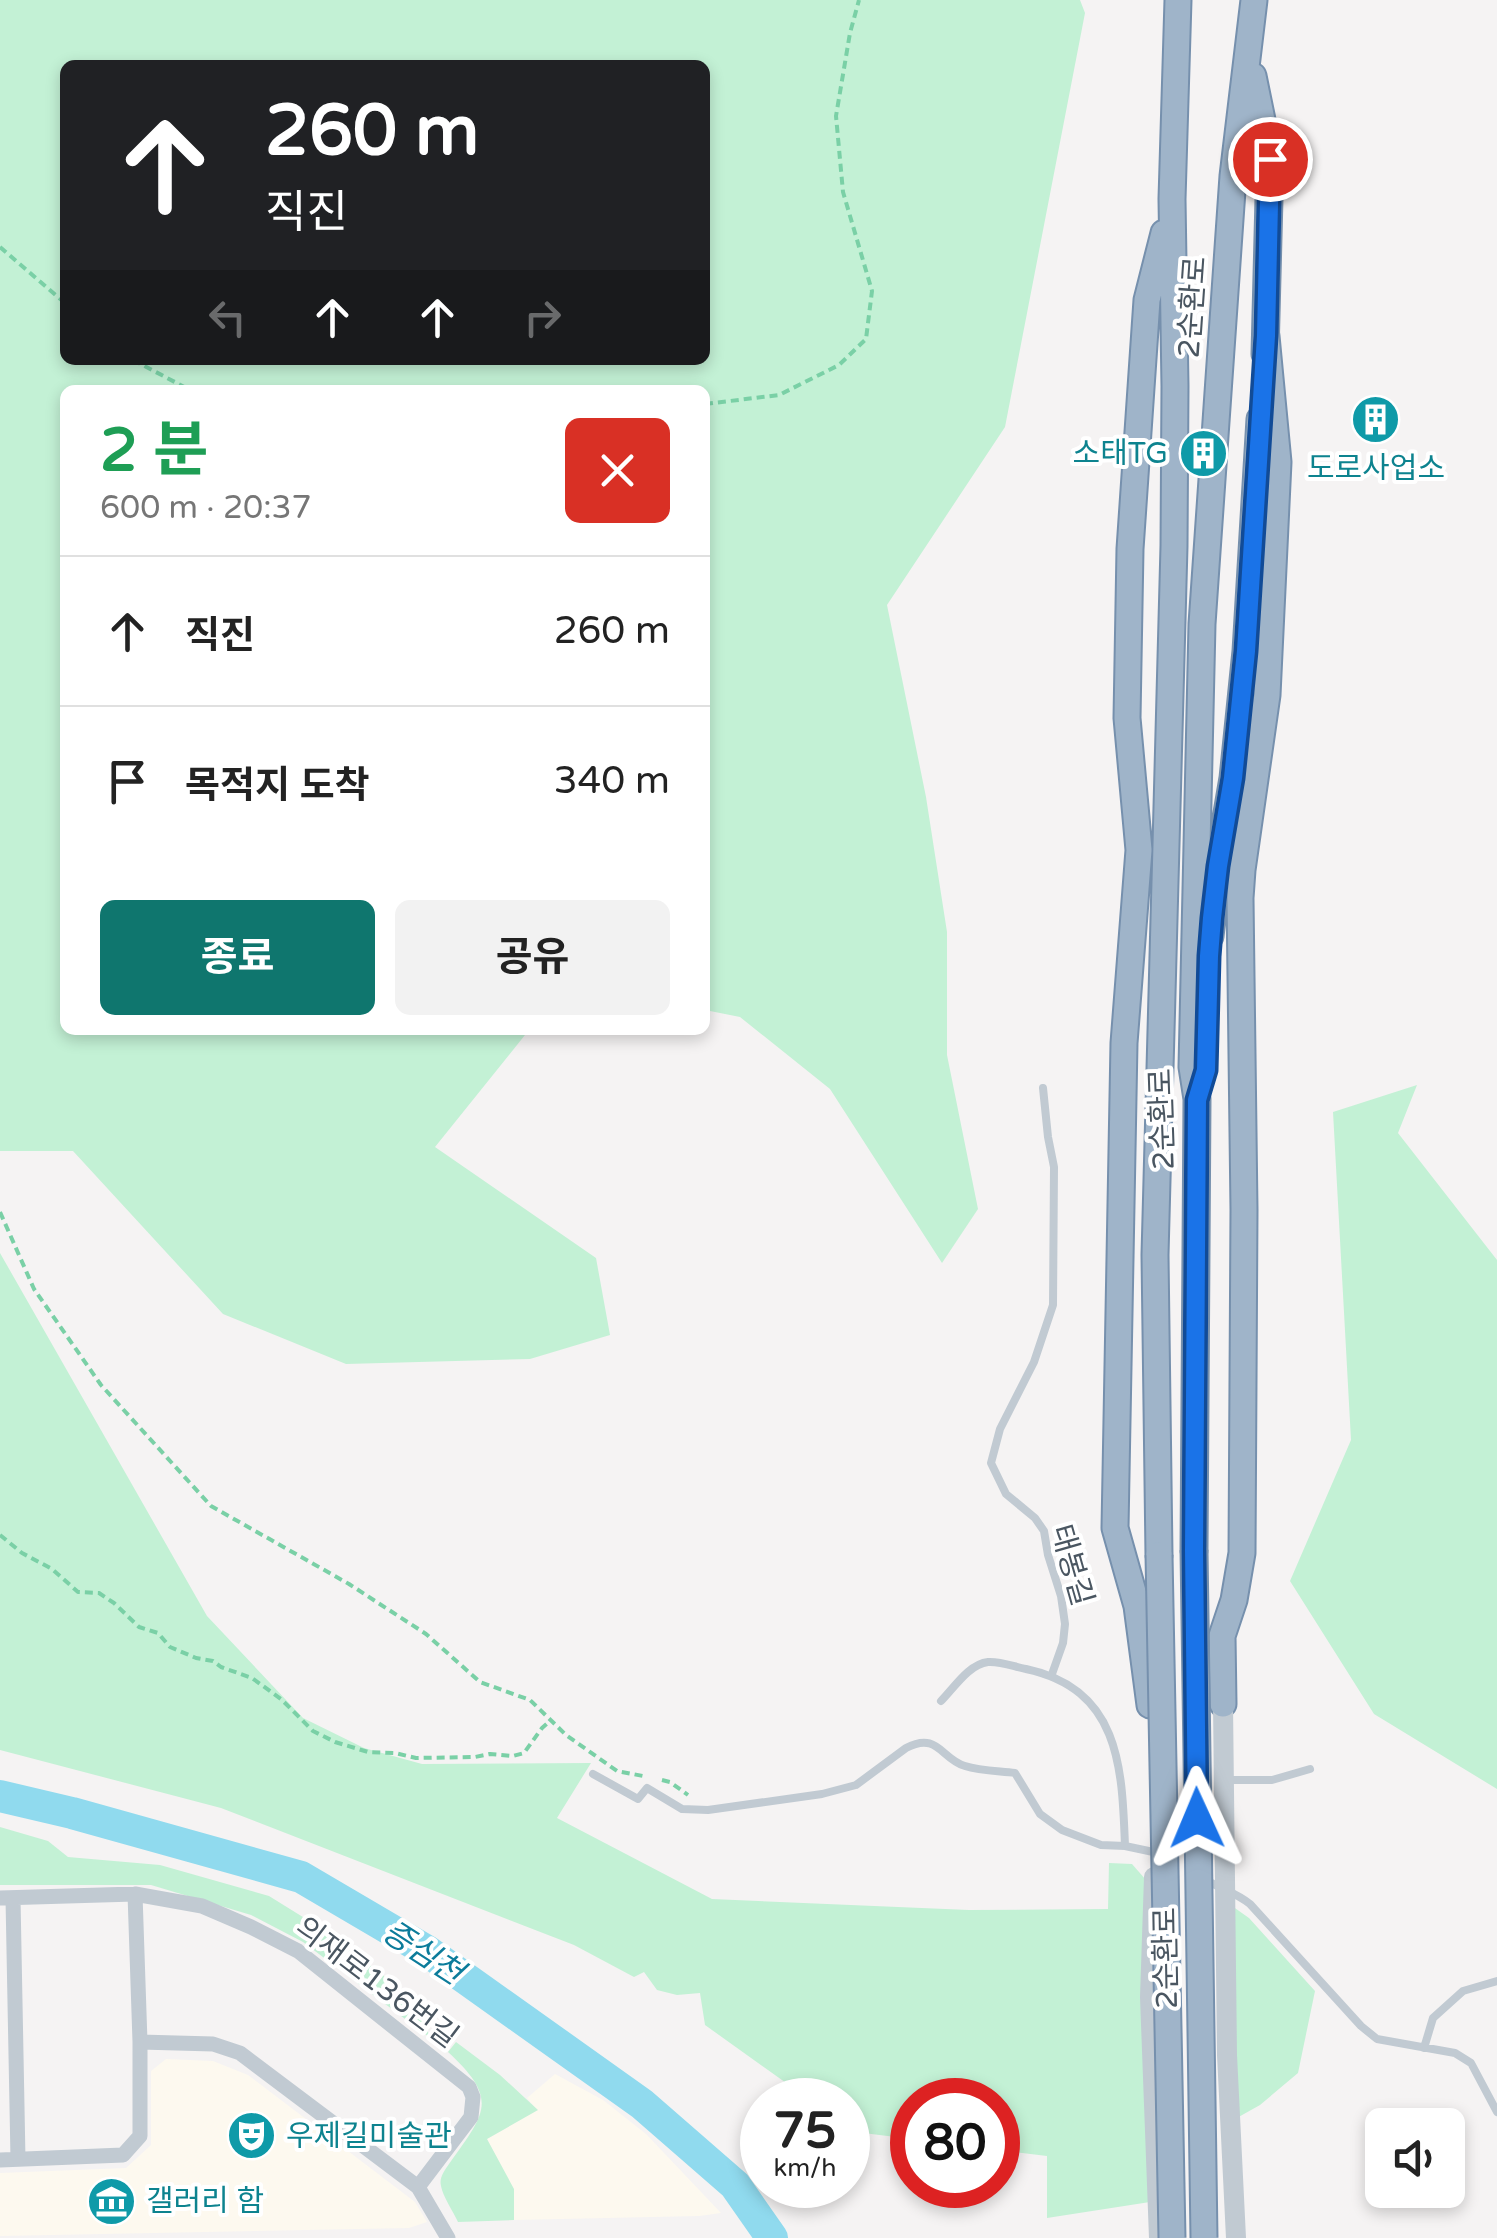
<!DOCTYPE html>
<html lang="ko">
<meta charset="utf-8">
<style>
:root{--surface:#fff;--page:#f2f2f2;--text:#222;--muted:#767676;--line:#e0e0e0;--accent:#0f766e}
body{margin:0;font-family:"Varela Round","Noto Sans KR",sans-serif;background:var(--page);color:var(--text);height:100vh;display:flex;flex-direction:column;font-size:38px;white-space:nowrap}
*{box-sizing:border-box;margin:0}
p{font-size:32px;color:var(--muted)}
.icon{flex:none;width:55px;height:55px;fill:none;stroke:currentColor;stroke-width:2;stroke-linecap:round;stroke-linejoin:round}
.map{position:relative;flex:1;overflow:hidden}
.details{position:absolute;left:60px;top:385px;width:650px;height:650px;display:flex;flex-direction:column;background:var(--surface);border-radius:15px;box-shadow:0 5px 15px #0003}
.details>*{flex:none}
.guide{position:absolute;left:60px;top:60px;width:650px;height:305px;border-radius:15px;box-shadow:0 5px 15px #0003;background:#202124;color:#fff;overflow:hidden}
.controls{position:absolute;left:1365px;top:2108px;display:grid;gap:20px}
.controls a{display:grid;place-items:center;width:100px;height:100px;border-radius:15px;background:var(--surface);box-shadow:0 5px 15px #0003;font-size:50px}
.speed{position:absolute;left:740px;top:2078px;display:flex;gap:20px;font-size:50px;font-weight:700;text-align:center}
.speed>*{display:grid;place-content:center;width:130px;height:130px;border-radius:50%;background:var(--surface);box-shadow:0 5px 15px #0003;line-height:1}
.speed small{font-size:25px;font-weight:400}
.speed .limit{border:15px solid #d22;background:#fff;color:#111}
.pin{position:absolute;display:grid;place-items:center;width:85px;height:85px;color:#fff;margin:-42px;border:5px solid #fff;border-radius:50%;box-shadow:0 2px 10px #0007}
.me{position:absolute;width:110px;margin:-55px;rotate:359deg;stroke-linejoin:round;filter:drop-shadow(0 0 8px #0008)}
.turn{display:flex;align-items:center;gap:35px;height:210px;padding:0 40px;font-size:45px}
.turn .icon{width:130px;height:130px;stroke-width:2.5}
.turn b{display:block;font-size:70px;line-height:85px}
.lanes{display:flex;align-items:center;height:95px;padding:0 40px;background:#0003;justify-content:center;gap:50px;direction:ltr}
.lanes .off{opacity:.35}
.round{display:grid;place-items:center;flex:none;width:105px;height:105px;border-radius:15px;background:var(--page)}
.summary{display:flex;align-items:center;justify-content:space-between;height:170px;padding:0 40px}
h1{font-size:60px;font-weight:700;line-height:75px;color:#1e9e55}
.button{display:flex;gap:20px;margin-top:auto;padding:20px 40px}
.button a{flex:1;height:115px;border-radius:15px;background:var(--accent);color:#fff;font-size:40px;font-weight:700;line-height:115px;text-align:center}
.button a+a{background:var(--page);color:var(--text)}
ul{padding:0;list-style:none}
li{display:flex;align-items:center;gap:30px;height:150px;padding:0 40px;border-top:2px solid var(--line)}
li div{flex:1}
li b{display:block;font-size:38px}
li em{font-style:normal}
.map>svg:first-child{display:block}
.commercial{fill:#fdf9ef}
.green{fill:#c3f1d5;fill-rule:evenodd}
.lines{fill:none;stroke-linecap:round;stroke-linejoin:round}
.river{stroke:#90daee;stroke-width:32}
.trunk-casing{stroke:#7690ad;stroke-width:29}
.path{stroke:#7ad0a6;stroke-width:4;stroke-dasharray:8 5;stroke-linecap:butt}
.service{stroke:#c1cad2;stroke-width:8}
.minor{stroke:#c1cad2;stroke-width:15}
.tertiary{stroke:#c1cad2;stroke-width:20}
.trunk{stroke:#9fb4c9;stroke-width:25}
.trunk-bridge-casing{stroke:#7690ad;stroke-width:29;stroke-linecap:butt}
.trunk-bridge{stroke:#9fb4c9;stroke-width:25}
.route-casing{stroke:#114b97;stroke-width:25}
.route{stroke:#1a73e8;stroke-width:18}
.labels{text-anchor:middle;stroke-width:8;stroke-linejoin:round;paint-order:stroke}
.street-label{font-size:30px;fill:#4a5661;stroke:#fff}
.culture-label{font-size:30px;fill:#0d838f;stroke:#fff;text-anchor:start}
.water-label{font-size:32px;font-style:italic;fill:#0c7c9b;stroke:#fff}
</style>
<div class="map">
<svg width="1497" height="2238" viewBox="0 0 1497 2238">
<rect width="100%" height="100%" fill="#f5f3f3"/>
<path class="commercial" d="M 166,2059 L 213,2061 L 248,2075 L 415,2202 L 427,2222 L 409,2228 L 0,2236 L 0,2173 L 126,2168 L 151,2145 L 151,2071 Z
M 555,2074 L 603,2100 L 646,2134 L 721,2213 L 699,2216 L 514,2220 L 513,2189 L 487,2139 L 537,2110 L 527,2098 Z"/>
<path class="green" d="M 0,0 L 1080,0 L 1085,13 L 1005,427 L 887,605 L 926,797 L 947,932 L 947,1055 L 978,1209 L 942,1263 L 830,1089 L 740,1017 L 705,1010 L 705,390 L 65,390 L 65,1030 L 529,1030 L 435,1147 L 596,1258 L 610,1335 L 530,1359 L 346,1364 L 223,1314 L 73,1151 L 0,1151 ZM 705,65 L 705,360 L 65,360 L 65,65 Z
M 1417,1085 L 1398,1133 L 1497,1260 L 1497,1789 L 1374,1714 L 1290,1581 L 1351,1440 L 1333,1112 Z
M 0,1253 L 207,1616 L 303,1718 L 364,1748 L 422,1764 L 591,1763 L 557,1818 L 712,1899 L 969,1910 L 1108,1909 L 1109,1863 L 1132,1864 L 1146,1880 L 1150,2202 L 1047,2218 L 1047,2156 L 998,2150 L 998,2100 L 912,2100 L 912,2139 L 855,2132 L 848,2127 L 848,2100 L 810,2100 L 705,2025 L 700,1993 L 677,1995 L 657,1990 L 644,1972 L 634,1977 L 574,1945 L 221,1808 L 0,1750 Z
M 0,1827 L 48,1841 L 68,1857 L 160,1865 L 269,1896 L 319,1927 L 404,1991 L 423,2009 L 429,2037 L 303,1942 L 251,1915 L 151,1885 L 0,1885 Z
M 1232,1906 L 1249,1918 L 1315,1991 L 1298,2073 L 1260,2105 L 1235,2119 Z
M 456,2042 L 500,2075 L 538,2110 L 487,2139 L 514,2189 L 514,2220 L 458,2222 C 453,2211 443,2197 441,2186 C 439,2178 444,2171 449,2164 C 485,2113 500,2100 448,2052 Z"/>
<g class="lines">
<path class="river" d="M 0,1796 L 72,1813 L 301,1877 L 427,1951 L 642,2104 L 735,2185 L 772,2238"/>
<defs>
<path id="trunk" d="M 1253,76 L 1270,159 L 1265,354
M 1210,936 L 1218,866 L 1233,778 L 1246,651 L 1260,419
M 1194,1550 L 1197,1099 L 1192,1067 L 1202,624 L 1233,176 L 1254,0
M 1159,1555 L 1155,1255 L 1174,546 L 1175,386 L 1172,199 L 1178,0
M 1223,1704 L 1222,1636 L 1234,1600 L 1242,1553 L 1244,1210 L 1240,898 L 1242,870 L 1267,695 L 1278,462 L 1266,336
M 1150,1705 L 1137,1606 L 1115,1528 L 1124,1043 L 1139,850 L 1127,718 L 1130,549 L 1147,300 L 1164,233"/>
</defs>
<use href="#trunk" class="trunk-casing"/>
<path class="path" d="M 0,247 L 65,303
M 133,360 L 190,390
M 705,404 L 779,395 L 839,365 L 866,339 L 872,291 L 843,192 L 836,116 L 850,33 L 859,0
M 0,1212 L 34,1289 L 101,1385 L 211,1506 L 349,1584 L 426,1634 L 480,1682 L 530,1700 L 566,1735 L 617,1771 L 643,1776
M 0,1535 L 22,1553 L 52,1569 L 78,1592 L 99,1593 L 114,1603 L 139,1627 L 158,1633 L 170,1647 L 196,1658 L 213,1661 L 221,1667 L 252,1678 L 281,1699 L 313,1731 L 335,1742 L 368,1752 L 395,1753 L 416,1758 L 475,1757 L 490,1754 L 513,1756 L 524,1753 L 542,1728 L 551,1720
M 662,1780 L 670,1782 L 688,1795"/>
<path class="service" d="M 1043,1088 L 1048,1137 L 1054,1167 L 1053,1305 L 1034,1362 L 1000,1429 L 991,1463 L 1006,1494 L 1035,1518 L 1044,1531 L 1048,1555 L 1061,1596 L 1065,1624 L 1063,1643 L 1052,1674
M 941,1701 C 954,1688 969,1664 988,1662 C 1000,1661 1015,1667 1026,1669 C 1120,1689 1122,1767 1125,1846
M 593,1774 L 638,1799 L 647,1788 L 682,1809 L 708,1810 L 822,1794 L 856,1785 L 906,1748 C 938,1731 941,1759 965,1766 C 980,1771 999,1771 1015,1773 L 1040,1814 L 1062,1830 L 1101,1845 L 1125,1846 L 1158,1853
M 1232,1780 L 1272,1780 L 1310,1769
M 1206,1880 C 1221,1889 1237,1893 1250,1904 L 1361,2026 L 1377,2039 L 1455,2053 L 1471,2063 L 1497,2112
M 1424,2048 L 1433,2018 L 1463,1991 L 1497,1981"/>
<path class="minor" d="M 0,1898 L 135,1894 L 202,1906 L 251,1927 L 298,1951 L 469,2087 L 473,2097 L 471,2117 L 418,2187
M 13,1898 L 18,2159
M 140,2042 L 213,2044 L 240,2053 L 418,2187 L 448,2238
M 0,2160 L 123,2155 L 140,2136 L 140,2042 L 135,1894"/>
<path class="tertiary" d="M 1223,1704 L 1227,2055 L 1236,2238
M 1154,1877 L 1150,1997 L 1159,2238"/>
<use href="#trunk" class="trunk"/>
<defs>
<path id="trunk-bridge" d="M 1194,1550 L 1204,2238
M 1159,1555 L 1172,2238"/>
</defs>
<use href="#trunk-bridge" class="trunk-bridge-casing"/>
<use href="#trunk-bridge" class="trunk-bridge"/>
</g>
<g class="lines">
<defs>
<path id="route" d="M 1197,1818 L 1194,1550 L 1197,1100 L 1206,1070 L 1209,956 L 1212,918 L 1218,866 L 1233,778 L 1246,651 L 1266,336 L 1270,159"/>
</defs>
<use href="#route" class="route-casing"/>
<use href="#route" class="route"/>
</g>
<defs>
<symbol id="building-disc" viewBox="-11 -11 22 22"><circle r="9.5" fill="#0f9aa8" stroke="#fff"/><path d="M-4-6H4V6H1V3H-1V6H-4ZM-2.5-4.3h1.7v1.8h-1.7ZM.8-4.3h1.7v1.8H.8ZM-2.5-1h1.7V.8h-1.7ZM.8-1h1.7V.8H.8Z" fill="#fff"/></symbol>
<symbol id="theatre-disc" viewBox="-11 -11 22 22"><circle r="9.5" fill="#0f9aa8" stroke="#fff"/><path d="M-5-5.5Q0-4 5-5.5V0Q5 5 0 6Q-5 5-5 0ZM-3.3-2.5H-1v1.5H-3.3ZM1-2.5H3.3v1.5H1ZM-2.8 1Q0 5.5 2.8 1Z" fill="#fff"/></symbol>
<symbol id="museum-disc" viewBox="-11 -11 22 22"><circle r="9.5" fill="#0f9aa8" stroke="#fff"/><path d="M0-6L6-3V-2H-6V-3ZM-5-1h2V3h-2ZM-1-1h2V3h-2ZM3-1h2V3H3ZM-6 4H6V6H-6Z" fill="#fff"/></symbol>
</defs>
<g fill-rule="evenodd">
<use href="#building-disc" x="1348" y="392" width="55" height="55"/>
<use href="#building-disc" x="1176" y="426" width="55" height="55"/>
<use href="#theatre-disc" x="224" y="2108" width="55" height="55"/>
<use href="#museum-disc" x="84" y="2174" width="55" height="55"/>
</g>
<g class="labels">
<g class="street-label">
<text transform="translate(1192 307) rotate(-86)" y="10">2순환로</text>
<text transform="translate(1162 1119) rotate(-92)" y="10">2순환로</text>
<text transform="translate(1072 1565) rotate(74)" y="10">태봉길</text>
<text transform="translate(1166 1958) rotate(-91)" y="10">2순환로</text>
<text transform="translate(377 1982) rotate(37)" y="10">의재로136번길</text>
</g>
<g class="culture-label">
<text x="1168" y="463" text-anchor="end">소태TG</text>
<text x="1376" y="478" text-anchor="middle">도로사업소</text>
<text x="286" y="2146">우제길미술관</text>
<text x="146" y="2211">갤러리 함</text>
</g>
<g class="water-label">
<text transform="translate(423 1952) rotate(33)" y="11">증심천</text>
</g>
</g>
</svg>
<div class="controls">
<a><svg class="icon" aria-label="sound" viewBox="0 0 24 24"><path d="M4 9h4l5-4v14l-5-4H4zM17 9q2 3 0 6"/></svg></a>
</div>
<div class="speed"><div>75<small>km/h</small></div><div class="limit">80</div></div>
<div class="pin" style="left:1270px;top:159px;background:#d93025"><svg class="icon" aria-label="arrive" viewBox="0 0 24 24"><path d="M6 21V4h12l-3 4 3 4H6"/></svg></div>
<svg class="me" style="left:1197px;top:1818px" viewBox="-20 -20 40 40"><path d="M0-17L14 15 0 8-14 15z" fill="#1a73e8" stroke="#fff" stroke-width="4"/></svg>
<div class="guide">
<div class="turn"><svg class="icon" aria-label="ahead" viewBox="0 0 24 24"><path d="M12 20V5M6 11l6-6 6 6"/></svg><div><b>260 m</b>직진</div></div>
<div class="lanes"><svg class="icon off" aria-label="left" viewBox="0 0 24 24"><path d="M17 20v-9H6M10 6l-5 5 5 5"/></svg><svg class="icon" aria-label="ahead" viewBox="0 0 24 24"><path d="M12 20V5M6 11l6-6 6 6"/></svg><svg class="icon" aria-label="ahead" viewBox="0 0 24 24"><path d="M12 20V5M6 11l6-6 6 6"/></svg><svg class="icon off" aria-label="right" viewBox="0 0 24 24"><path d="M7 20v-9h11M14 6l5 5-5 5"/></svg></div>
</div>
<section class="details">
<div class="summary"><div><h1>2 분</h1><p>600 m · 20:37</p></div><a class="round" style="background:#d93025;color:#fff"><svg class="icon" aria-label="close" viewBox="0 0 24 24"><path d="M6 6l12 12M18 6L6 18"/></svg></a></div>
<ul>
<li><svg class="icon" aria-label="ahead" viewBox="0 0 24 24"><path d="M12 20V5M6 11l6-6 6 6"/></svg><div><b>직진</b></div><em>260 m</em></li>
<li><svg class="icon" aria-label="arrive" viewBox="0 0 24 24"><path d="M6 21V4h12l-3 4 3 4H6"/></svg><div><b>목적지 도착</b></div><em>340 m</em></li>
</ul>
<div class="button"><a>종료</a><a>공유</a></div>
</section>
</div>
